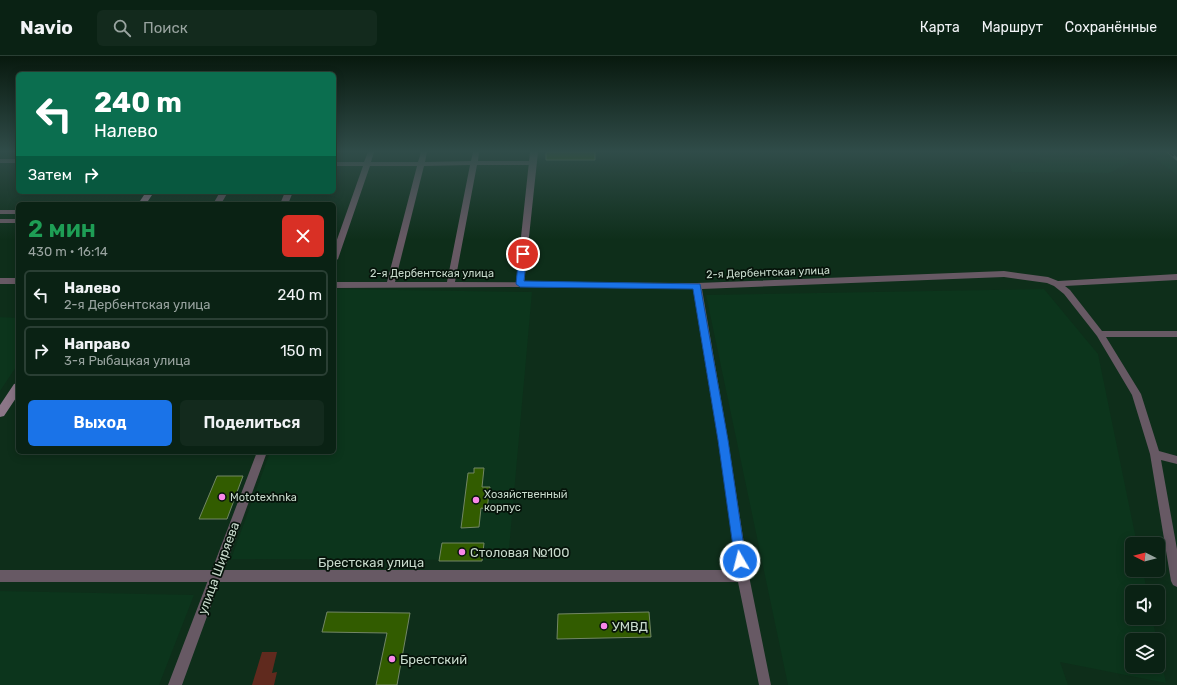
<!DOCTYPE html>
<html lang="ru">
<meta charset="utf-8">
<style>
:root{--surface:#0a2214;--page:#132a1d;--text:#f1f3f6;--muted:#99a4a0;--line:#2a3f34;--accent:#1a73e8}
body{margin:0;font-family:Rubik,sans-serif;background:var(--page);color:var(--text);height:100vh;display:flex;flex-direction:column;font-size:15px;white-space:nowrap}
*{box-sizing:border-box;margin:0}
p{font-size:13px;color:var(--muted)}
.icon{flex:none;width:22px;height:22px;fill:none;stroke:currentColor;stroke-width:2;stroke-linecap:round;stroke-linejoin:round}
.map{position:relative;flex:1;overflow:hidden}
.drawer{position:absolute;left:16px;top:146px;width:320px;height:252px;display:flex;flex-direction:column;background:var(--surface);border-radius:6px;box-shadow:0 2px 10px #0003,0 0 0 1px var(--line)}
.drawer>*{flex:none}
.banner{position:absolute;left:16px;top:16px;width:320px;height:122px;border-radius:6px;box-shadow:0 2px 10px #0003,0 0 0 1px var(--line);background:#0b6e4f;color:#fff;overflow:hidden}
.needle{width:26px;rotate:276deg}
.controls{position:absolute;left:1125px;top:481px;display:grid;gap:8px}
.controls a{display:grid;place-items:center;width:40px;height:40px;border-radius:6px;background:var(--surface);box-shadow:0 2px 10px #0003,0 0 0 1px var(--line);font-size:20px}
.pin{position:absolute;display:grid;place-items:center;width:34px;height:34px;color:#fff;margin:-17px;border:2px solid #fff;border-radius:50%;box-shadow:0 1px 4px #0007}
.me{position:absolute;width:44px;margin:-22px;rotate:352deg;stroke-linejoin:round;filter:drop-shadow(0 0 3px #0008)}
.turn{display:flex;align-items:center;gap:14px;height:84px;padding:0 12px;font-size:18px}
.turn .icon{width:52px;height:52px;stroke-width:2.5}
.turn b{display:block;font-size:28px;line-height:34px}
.then{display:flex;align-items:center;height:38px;padding:0 12px;background:#0003;gap:8px;font-size:15px}
.round{display:grid;place-items:center;flex:none;width:42px;height:42px;border-radius:6px;background:var(--page)}
.headline{display:flex;align-items:center;justify-content:space-between;height:68px;padding:0 12px}
h1{font-size:24px;font-weight:600;line-height:30px;color:#1e9e55}
.button{display:flex;gap:8px;margin-top:auto;padding:8px 12px}
.button a{flex:1;height:46px;border-radius:6px;background:var(--accent);color:#fff;font-size:16px;font-weight:600;line-height:46px;text-align:center}
.button a+a{background:var(--page);color:var(--text)}
ul{padding:0;list-style:none}
li{display:flex;align-items:center;gap:12px;height:50px;margin:0 8px 6px;padding:0 4px;border:2px solid var(--line);border-radius:6px}
li div{flex:1}
li b{display:block;font-size:15px}
li em{font-style:normal}
header{display:flex;align-items:center;gap:24px;box-sizing:border-box;height:56px;padding:0 20px;background:var(--surface);border-bottom:1px solid var(--line)}
header strong{font-size:19px}
nav{display:flex;gap:22px;margin-inline-start:auto;font-size:14px}
.search{width:280px;height:36px;background:var(--page);display:flex;align-items:center;gap:10px;box-sizing:border-box;padding:0 14px;border-radius:6px;color:var(--muted);font-size:15px}
.map>svg:first-child{display:block}
.built{fill:#0c351c}
.green{fill:#602a1e}
.building{fill:#325c00;stroke:#728665}
.lines{fill:none;stroke-linecap:round;stroke-linejoin:round}
.minor{fill:#675964;fill-rule:evenodd}
.tertiary{fill:#675964;fill-rule:evenodd}
.secondary{fill:#8b7687;fill-rule:evenodd}
.rail-casing{stroke:#728b7a;stroke-width:3}
.rail{stroke:#06130a;stroke-width:2;stroke-dasharray:6;stroke-linecap:butt}
.route{fill:#1a73e8;stroke:#114b97}
.poi-dot{fill:#f987e8;stroke:#06130a;stroke-width:1.5}
.labels{text-anchor:middle;stroke-width:3.5;stroke-linejoin:round;paint-order:stroke}
.street-label{font-size:11px;fill:#c8dacc;stroke:#06130a}
.poi-label{font-size:11px;fill:#c8dacc;stroke:#06130a;text-anchor:start}
.near-poi-label{font-size:13px;fill:#c8dacc;stroke:#06130a;text-anchor:start}
.near-street-label{font-size:13px;fill:#c8dacc;stroke:#06130a}
</style>
<header>
<strong>Navio</strong>
<div class="search"><svg class="icon" aria-label="search" viewBox="0 0 24 24"><circle cx="10" cy="10" r="6"/><path d="M15 15l6 6"/></svg>Поиск</div>
<nav><a>Карта</a><a>Маршрут</a><a>Сохранённые</a></nav>
</header>
<div class="map">
<svg width="1177" height="629" viewBox="0 0 1177 629">
<rect width="100%" height="100%" fill="#0e2e1a"/>
<path class="built" d="M 1032,96 L 1122,96 L 1131,106 L 1109,117 L 1012,116 L 1009,107 L 1046,107 Z
M 1146,96 L 1177,96 L 1177,119 Z
M 334,233 L 532,236 L 508,504 L 231,503 L 270,396 L 334,396 Z
M 1044,233 L 1098,298 L 1137,488 L 1132,488 L 1132,514 L 1143,514 L 1147,536 L 1132,536 L 1132,562 L 1152,562 L 1157,584 L 1132,584 L 1132,610 L 1158,610 L 1158,589 L 1166,627 L 1060,606 L 1068,629 L 788,629 L 706,239 Z
M 0,261 L 18,262 L 18,308 L 0,335 Z
M 0,535 L 194,539 L 159,629 L 0,629 Z"/>
<path class="green" d="M 262,596 L 277,596 L 272,617 L 277,616 L 274,629 L 252,629 Z"/>
<path class="building" d="M 546,96 L 595,96 L 595,104 L 546,104 Z
M 474,412 L 484,412 L 482,431 L 490,431 L 487,453 L 481,452 L 479,471 L 461,472 L 468,417 L 474,417 Z
M 217,420 L 243,420 L 227,463 L 199,463 Z
M 442,487 L 484,487 L 482,505 L 439,505 Z
M 327,556 L 410,557 L 397,629 L 376,629 L 387,577 L 322,576 Z
M 649,556 L 651,581 L 557,583 L 558,558 Z"/>
<g class="lines">
<path class="minor" d="M 368,96 L 374,96 L 371,106 L 418,106 L 421,96 L 427,96 L 425,106 L 471,105 L 473,96 L 479,96 L 478,105 L 533,105 L 536,107 L 533,109 L 477,109 L 455,226 L 697,227 L 1004,215 L 1048,221 L 1058,225 L 1177,218 L 1177,224 L 1065,230 L 1070,234 L 1102,275 L 1177,275 L 1177,281 L 1106,281 L 1141,338 L 1159,395 L 1177,400 L 1177,408 L 1161,404 L 1177,493 L 1177,531 L 1173,529 L 1171,525 L 1150,398 L 1132,339 L 1097,280 L 1064,238 L 1054,230 L 1047,227 L 1004,221 L 702,233 L 728,384 L 749,520 L 771,629 L 759,629 L 738,526 L 0,526 L 0,514 L 737,514 L 718,384 L 693,233 L 520,231 L 334,232 L 334,226 L 387,226 L 417,110 L 370,110 L 338,203 L 334,206 L 334,192 L 363,110 L 334,110 L 334,106 L 364,106 ZM 470,109 L 447,226 L 395,226 L 424,110 Z
M 0,103 L 18,103 L 18,107 L 0,107 Z
M 220,136 L 228,136 L 221,148 L 213,148 Z
M 285,136 L 293,136 L 288,148 L 280,148 Z
M 0,154 L 18,154 L 18,158 L 0,158 Z
M 0,163 L 18,163 L 18,167 L 0,167 Z
M 0,222 L 18,222 L 18,228 L 0,228 Z"/>
<path class="tertiary" d="M 530,96 L 538,96 L 524,228 L 520,231 L 516,228 Z
M 257,396 L 267,396 L 182,629 L 168,629 Z"/>
<path class="secondary" d="M 146,136 L 154,136 L 146,148 L 138,148 Z
M 18,327 L 18,339 L 4,360 L 0,361 L 0,349 L 14,328 Z"/>
<defs>
<path id="rail" d="M 1169,96 L 1177,103"/>
</defs>
<use href="#rail" class="rail-casing"/>
<use href="#rail" class="rail"/>
</g>
<linearGradient id="sky" x2="0" y2="1"><stop stop-color="#08190e"/><stop offset="0.52" stop-color="#304c49"/><stop offset="1" stop-color="#304c49" stop-opacity="0"/></linearGradient>
<rect width="1177" height="184" fill="url(#sky)"/>
<path class="route" d="M 523,195 L 527,198 L 524,225 L 700,228 L 728,384 L 746,505 L 744,509 L 740,511 L 737,509 L 735,505 L 718,384 L 693,233 L 520,231 L 516,228 L 519,198 Z"/>
<g class="poi-dot">
<circle cx="222" cy="441" r="4"/>
<circle cx="476" cy="444" r="4"/>
<circle cx="462" cy="496" r="4"/>
<circle cx="604" cy="570" r="4"/>
<circle cx="392" cy="603" r="4"/>
</g>
<g class="labels">
<g class="street-label">
<text transform="translate(768 216) rotate(-2)" y="4">2-я Дербентская улица</text>
<text x="432" y="221">2-я Дербентская улица</text>
</g>
<g class="poi-label">
<text x="484" y="442">Хозяйственный<tspan x="484" dy="13">корпус</tspan></text>
<text x="230" y="445">Mototexhnka</text>
</g>
<g class="near-poi-label">
<text x="470" y="501">Столовая №100</text>
<text x="612" y="575">УМВД</text>
<text x="400" y="608">Брестский</text>
</g>
<g class="near-street-label">
<text x="371" y="511">Брестская улица</text>
<text transform="translate(218 512) rotate(-70)" y="5">улица Ширяева</text>
</g>
</g>
</svg>
<div class="controls">
<a><svg class="needle" viewBox="-14 -14 28 28"><path d="M0-13l5 13h-10z" fill="#e53935"/><path d="M0 13l5-13h-10z" fill="#99a4a0"/></svg></a>
<a><svg class="icon" aria-label="sound" viewBox="0 0 24 24"><path d="M4 9h4l5-4v14l-5-4H4zM17 9q2 3 0 6"/></svg></a>
<a><svg class="icon" aria-label="layers" viewBox="0 0 24 24"><path d="M12 4l9 5-9 5-9-5zM3 14l9 5 9-5"/></svg></a>
</div>
<div class="pin" style="left:523px;top:198px;background:#d93025"><svg class="icon" aria-label="arrive" viewBox="0 0 24 24"><path d="M6 21V4h12l-3 4 3 4H6"/></svg></div>
<svg class="me" style="left:740px;top:505px" viewBox="-20 -20 40 40"><circle r="17" fill="#1a73e8" stroke="#fff" stroke-width="3"/><path d="M0-11L8 9 0 5-8 9z" fill="#fff"/></svg>
<div class="banner">
<div class="turn"><svg class="icon" aria-label="left" viewBox="0 0 24 24"><path d="M17 20v-9H6M10 6l-5 5 5 5"/></svg><div><b>240 m</b>Налево</div></div>
<div class="then">Затем<svg class="icon" aria-label="right" viewBox="0 0 24 24"><path d="M7 20v-9h11M14 6l5 5-5 5"/></svg></div>
</div>
<section class="drawer">
<div class="headline"><div><h1>2 мин</h1><p>430 m · 16:14</p></div><a class="round" style="background:#d93025;color:#fff"><svg class="icon" aria-label="close" viewBox="0 0 24 24"><path d="M6 6l12 12M18 6L6 18"/></svg></a></div>
<ul>
<li><svg class="icon" aria-label="left" viewBox="0 0 24 24"><path d="M17 20v-9H6M10 6l-5 5 5 5"/></svg><div><b>Налево</b><p>2-я Дербентская улица</p></div><em>240 m</em></li>
<li><svg class="icon" aria-label="right" viewBox="0 0 24 24"><path d="M7 20v-9h11M14 6l5 5-5 5"/></svg><div><b>Направо</b><p>3-я Рыбацкая улица</p></div><em>150 m</em></li>
</ul>
<div class="button"><a>Выход</a><a>Поделиться</a></div>
</section>
</div>
